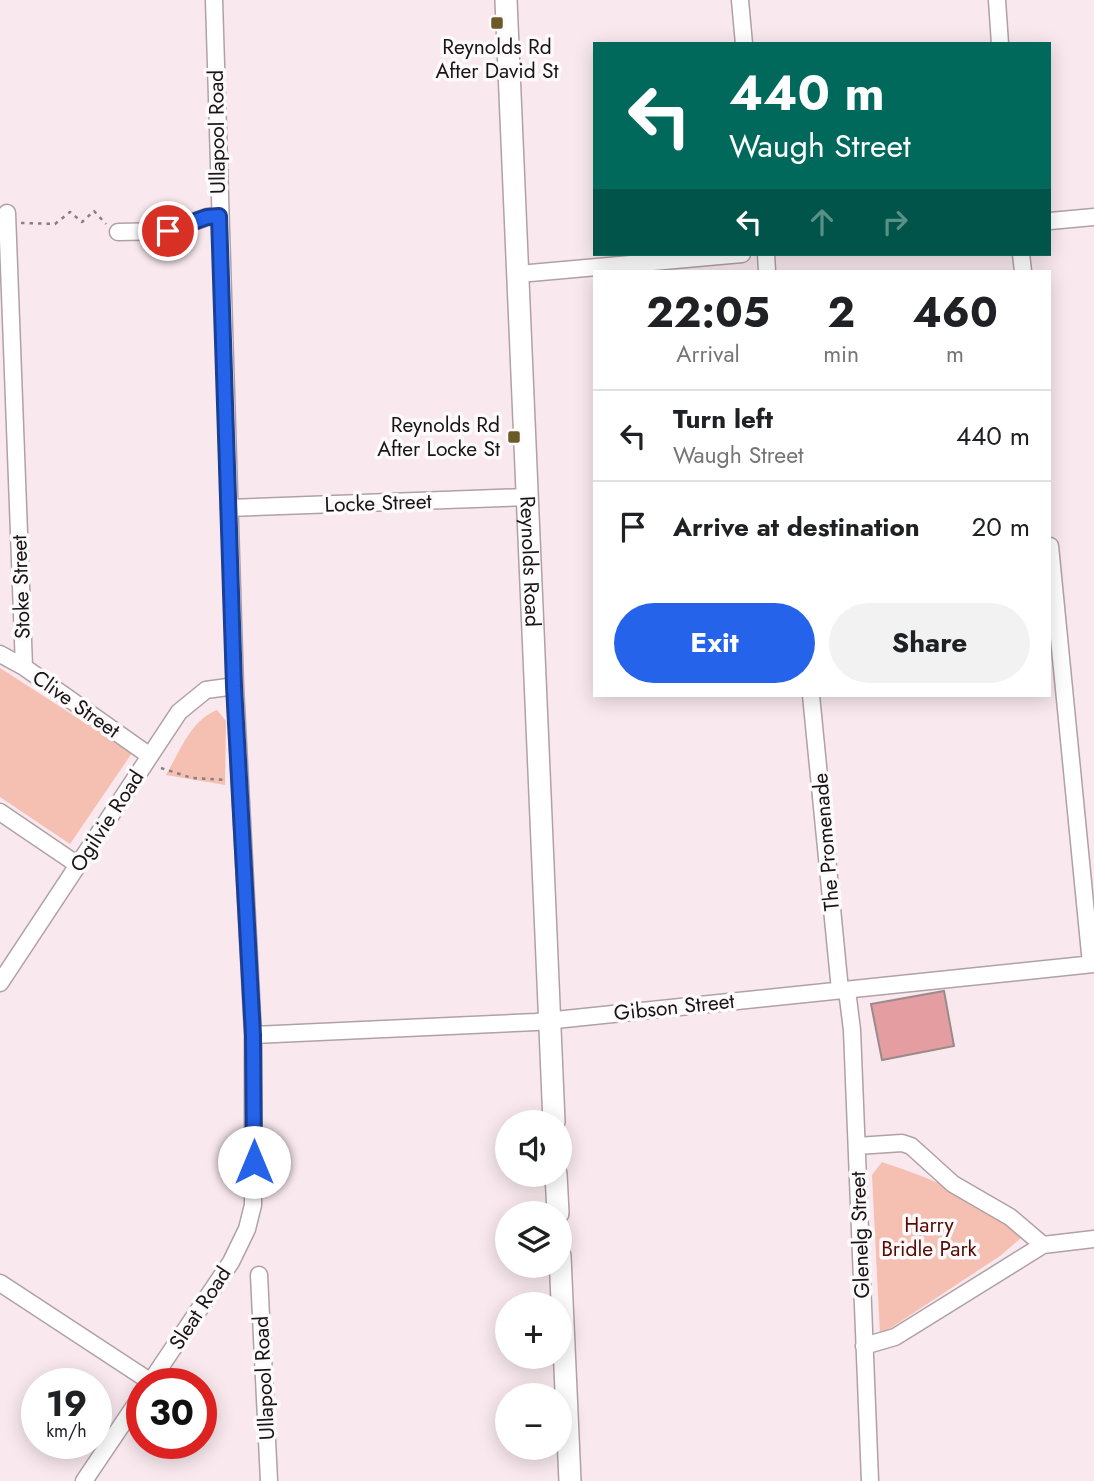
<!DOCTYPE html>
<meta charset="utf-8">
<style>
:root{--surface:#fff;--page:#f2f2f2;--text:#202124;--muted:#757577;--line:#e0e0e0;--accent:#2563eb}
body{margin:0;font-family:Jost,sans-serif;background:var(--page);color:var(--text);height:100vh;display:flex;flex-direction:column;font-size:26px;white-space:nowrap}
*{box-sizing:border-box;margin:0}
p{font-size:23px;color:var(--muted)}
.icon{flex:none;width:38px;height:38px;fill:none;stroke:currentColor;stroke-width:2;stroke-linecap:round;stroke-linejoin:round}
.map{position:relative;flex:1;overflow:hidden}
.panel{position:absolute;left:593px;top:270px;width:458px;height:427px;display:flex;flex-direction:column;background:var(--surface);border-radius:0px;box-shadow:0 4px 18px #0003}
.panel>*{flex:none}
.banner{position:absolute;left:593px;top:42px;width:458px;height:214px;border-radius:0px;box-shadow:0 4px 18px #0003;background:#00695c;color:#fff;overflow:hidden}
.controls{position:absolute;left:495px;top:1110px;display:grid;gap:14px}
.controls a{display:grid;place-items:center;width:77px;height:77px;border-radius:50%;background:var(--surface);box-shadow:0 4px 18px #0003;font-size:35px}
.speed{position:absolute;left:21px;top:1368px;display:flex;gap:14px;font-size:35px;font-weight:700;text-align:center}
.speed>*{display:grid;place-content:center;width:91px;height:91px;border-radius:50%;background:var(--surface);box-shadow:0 4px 18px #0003;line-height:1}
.speed small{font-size:18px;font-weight:400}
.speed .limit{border:10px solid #d22;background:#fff;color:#111}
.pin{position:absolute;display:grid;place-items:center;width:60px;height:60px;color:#fff;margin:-30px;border:4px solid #fff;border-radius:50%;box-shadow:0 2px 7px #0007}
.me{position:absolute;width:77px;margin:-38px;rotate:0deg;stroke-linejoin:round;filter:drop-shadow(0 0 5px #0008)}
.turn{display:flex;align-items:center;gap:24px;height:147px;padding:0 21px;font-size:32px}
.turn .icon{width:91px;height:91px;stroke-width:2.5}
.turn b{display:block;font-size:49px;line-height:60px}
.lanes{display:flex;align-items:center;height:66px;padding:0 21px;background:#0003;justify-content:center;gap:35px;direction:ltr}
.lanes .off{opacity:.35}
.eta{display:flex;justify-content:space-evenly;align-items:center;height:119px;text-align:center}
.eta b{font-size:42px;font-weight:700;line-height:49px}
.primary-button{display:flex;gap:14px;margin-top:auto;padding:14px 21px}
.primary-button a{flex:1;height:80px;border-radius:42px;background:var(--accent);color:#fff;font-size:28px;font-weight:700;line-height:80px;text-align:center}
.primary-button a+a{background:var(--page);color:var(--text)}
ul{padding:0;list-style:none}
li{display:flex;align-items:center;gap:21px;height:91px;padding:0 21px;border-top:2px solid var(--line)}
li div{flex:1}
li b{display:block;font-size:26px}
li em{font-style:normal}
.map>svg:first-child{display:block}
.green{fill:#f5bfb2}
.building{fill:#e49ea2;stroke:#9a8a8b;stroke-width:2}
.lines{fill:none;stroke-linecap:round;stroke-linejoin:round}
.minor-casing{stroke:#b0a1a6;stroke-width:19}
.tertiary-casing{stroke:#b0a1a6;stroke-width:24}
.path{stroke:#897e81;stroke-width:2.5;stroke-dasharray:3.5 5;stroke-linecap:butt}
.minor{stroke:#fff;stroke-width:16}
.tertiary{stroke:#fff;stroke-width:21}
.route-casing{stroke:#184099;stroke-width:18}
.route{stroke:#2563eb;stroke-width:12}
.poi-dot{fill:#6b5a28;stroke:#fdfafb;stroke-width:2.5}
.labels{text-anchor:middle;stroke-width:7;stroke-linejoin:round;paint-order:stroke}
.poi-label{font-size:21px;fill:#1a1416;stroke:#fdfafb}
.street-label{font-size:21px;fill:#1a1416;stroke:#fdfafb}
.park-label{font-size:21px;fill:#5a0a00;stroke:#fdfafb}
</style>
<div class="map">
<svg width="1094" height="1481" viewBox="0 0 1094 1481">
<rect width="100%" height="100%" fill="#f9e9ee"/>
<path class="green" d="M 0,668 L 132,753 L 70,844 L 0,797 Z
M 217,710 L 226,721 L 225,785 L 166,775 C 180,751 191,720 217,710 Z
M 882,1162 C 943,1183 972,1194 1021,1238 L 1000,1256 L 880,1335 L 872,1175 Z"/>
<path class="building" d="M 944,991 L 954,1046 L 882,1060 L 871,1004 Z"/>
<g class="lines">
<defs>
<path id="minor" d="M 740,0 L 744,44
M 997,0 L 1000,44
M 7,213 L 24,667
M 1050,221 L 1094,217
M 118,232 L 168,231 L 207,217 L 219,216
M 766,254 L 767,271
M 1021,254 L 1023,271
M 519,274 L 742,254
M 229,508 L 527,497
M 1050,546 L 1091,964
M 0,654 L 24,667 L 150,756
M 811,695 L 840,990
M 0,812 L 78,865
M 0,983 L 179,712 L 206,690 L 235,686
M 847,990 L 852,1030 L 870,1481
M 253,1035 L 536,1022 L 1094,964
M 857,1146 L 902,1143 L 911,1146 L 953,1184 L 1010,1217 L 1043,1245
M 259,1275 L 269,1481
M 0,1283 L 151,1382
M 864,1346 L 895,1337 L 1043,1245 L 1094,1239
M 149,1384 L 231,1262 L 247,1229 L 253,1205 L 253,1035 L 235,686 L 214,0
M 84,1481 L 142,1395"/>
<g id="tertiary">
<path id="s1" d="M 506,0 L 554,1122"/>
<path d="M 556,1174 L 558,1213"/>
<path d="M 560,1256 L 570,1481"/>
</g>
</defs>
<use href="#minor" class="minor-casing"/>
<use href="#tertiary" class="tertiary-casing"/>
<path class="path" d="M 21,223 L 55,224 L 70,212 L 82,222 L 94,211 L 106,224
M 161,768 L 192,778 L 226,780"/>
<use href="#minor" class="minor"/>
<use href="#tertiary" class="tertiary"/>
</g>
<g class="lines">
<defs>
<path id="route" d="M 168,231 L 207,217 L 219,216 L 234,686 L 253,1035 L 254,1162"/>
</defs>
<use href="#route" class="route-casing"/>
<use href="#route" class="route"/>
</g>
<g class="poi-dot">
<rect x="490" y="16" width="14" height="14" rx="3.5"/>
<rect x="507" y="430" width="14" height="14" rx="3.5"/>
</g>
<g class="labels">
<g class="poi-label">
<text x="497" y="54">Reynolds Rd<tspan x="497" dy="24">After David St</tspan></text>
<text x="500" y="432" text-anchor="end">Reynolds Rd<tspan x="500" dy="24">After Locke St</tspan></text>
</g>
<g class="street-label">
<text transform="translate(217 132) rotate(-91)" y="7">Ullapool Road</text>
<text transform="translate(378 503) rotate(-2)" y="7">Locke Street</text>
<text dy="7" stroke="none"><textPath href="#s1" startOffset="562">Reynolds Road</textPath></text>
<text transform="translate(21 587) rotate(-92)" y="7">Stoke Street</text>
<text transform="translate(76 704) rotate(35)" y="7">Clive Street</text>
<text transform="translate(107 821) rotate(-57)" y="7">Ogilvie Road</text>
<text transform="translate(826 842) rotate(-95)" y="7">The Promenade</text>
<text transform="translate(674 1007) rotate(-6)" y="7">Gibson Street</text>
<text transform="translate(860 1235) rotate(-92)" y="7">Glenelg Street</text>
<text transform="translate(200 1308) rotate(-57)" y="7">Sleat Road</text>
<text transform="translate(264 1378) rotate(-93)" y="7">Ullapool Road</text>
</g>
<g class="park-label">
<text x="929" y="1232">Harry<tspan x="929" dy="24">Bridle Park</tspan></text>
</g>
</g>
</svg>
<div class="controls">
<a><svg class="icon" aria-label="sound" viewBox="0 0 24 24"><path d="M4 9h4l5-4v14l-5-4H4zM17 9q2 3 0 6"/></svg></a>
<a><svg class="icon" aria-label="layers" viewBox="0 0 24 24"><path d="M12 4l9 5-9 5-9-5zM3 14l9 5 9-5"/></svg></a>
<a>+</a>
<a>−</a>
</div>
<div class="speed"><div>19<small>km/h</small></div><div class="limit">30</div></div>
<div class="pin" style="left:168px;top:231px;background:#d93025"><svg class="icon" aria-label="arrive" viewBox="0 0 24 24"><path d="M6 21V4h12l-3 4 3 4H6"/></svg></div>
<svg class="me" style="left:254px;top:1162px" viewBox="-20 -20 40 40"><circle r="19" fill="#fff"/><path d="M0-13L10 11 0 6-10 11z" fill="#2563eb"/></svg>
<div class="banner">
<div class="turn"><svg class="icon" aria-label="left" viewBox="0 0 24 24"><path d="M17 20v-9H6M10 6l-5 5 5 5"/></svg><div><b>440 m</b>Waugh Street</div></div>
<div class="lanes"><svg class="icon" aria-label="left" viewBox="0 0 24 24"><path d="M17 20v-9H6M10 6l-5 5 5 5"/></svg><svg class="icon off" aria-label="ahead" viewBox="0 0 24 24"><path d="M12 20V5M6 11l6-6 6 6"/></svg><svg class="icon off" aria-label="right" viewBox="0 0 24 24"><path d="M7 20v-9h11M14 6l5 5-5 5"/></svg></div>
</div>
<section class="panel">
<div class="eta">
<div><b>22:05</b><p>Arrival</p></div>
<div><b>2</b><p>min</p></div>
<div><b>460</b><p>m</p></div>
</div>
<ul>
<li><svg class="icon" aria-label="left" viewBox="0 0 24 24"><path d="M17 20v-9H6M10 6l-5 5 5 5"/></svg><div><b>Turn left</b><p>Waugh Street</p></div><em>440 m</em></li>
<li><svg class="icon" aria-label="arrive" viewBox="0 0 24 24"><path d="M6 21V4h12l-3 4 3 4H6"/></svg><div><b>Arrive at destination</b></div><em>20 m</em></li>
</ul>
<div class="primary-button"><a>Exit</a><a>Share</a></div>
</section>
</div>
